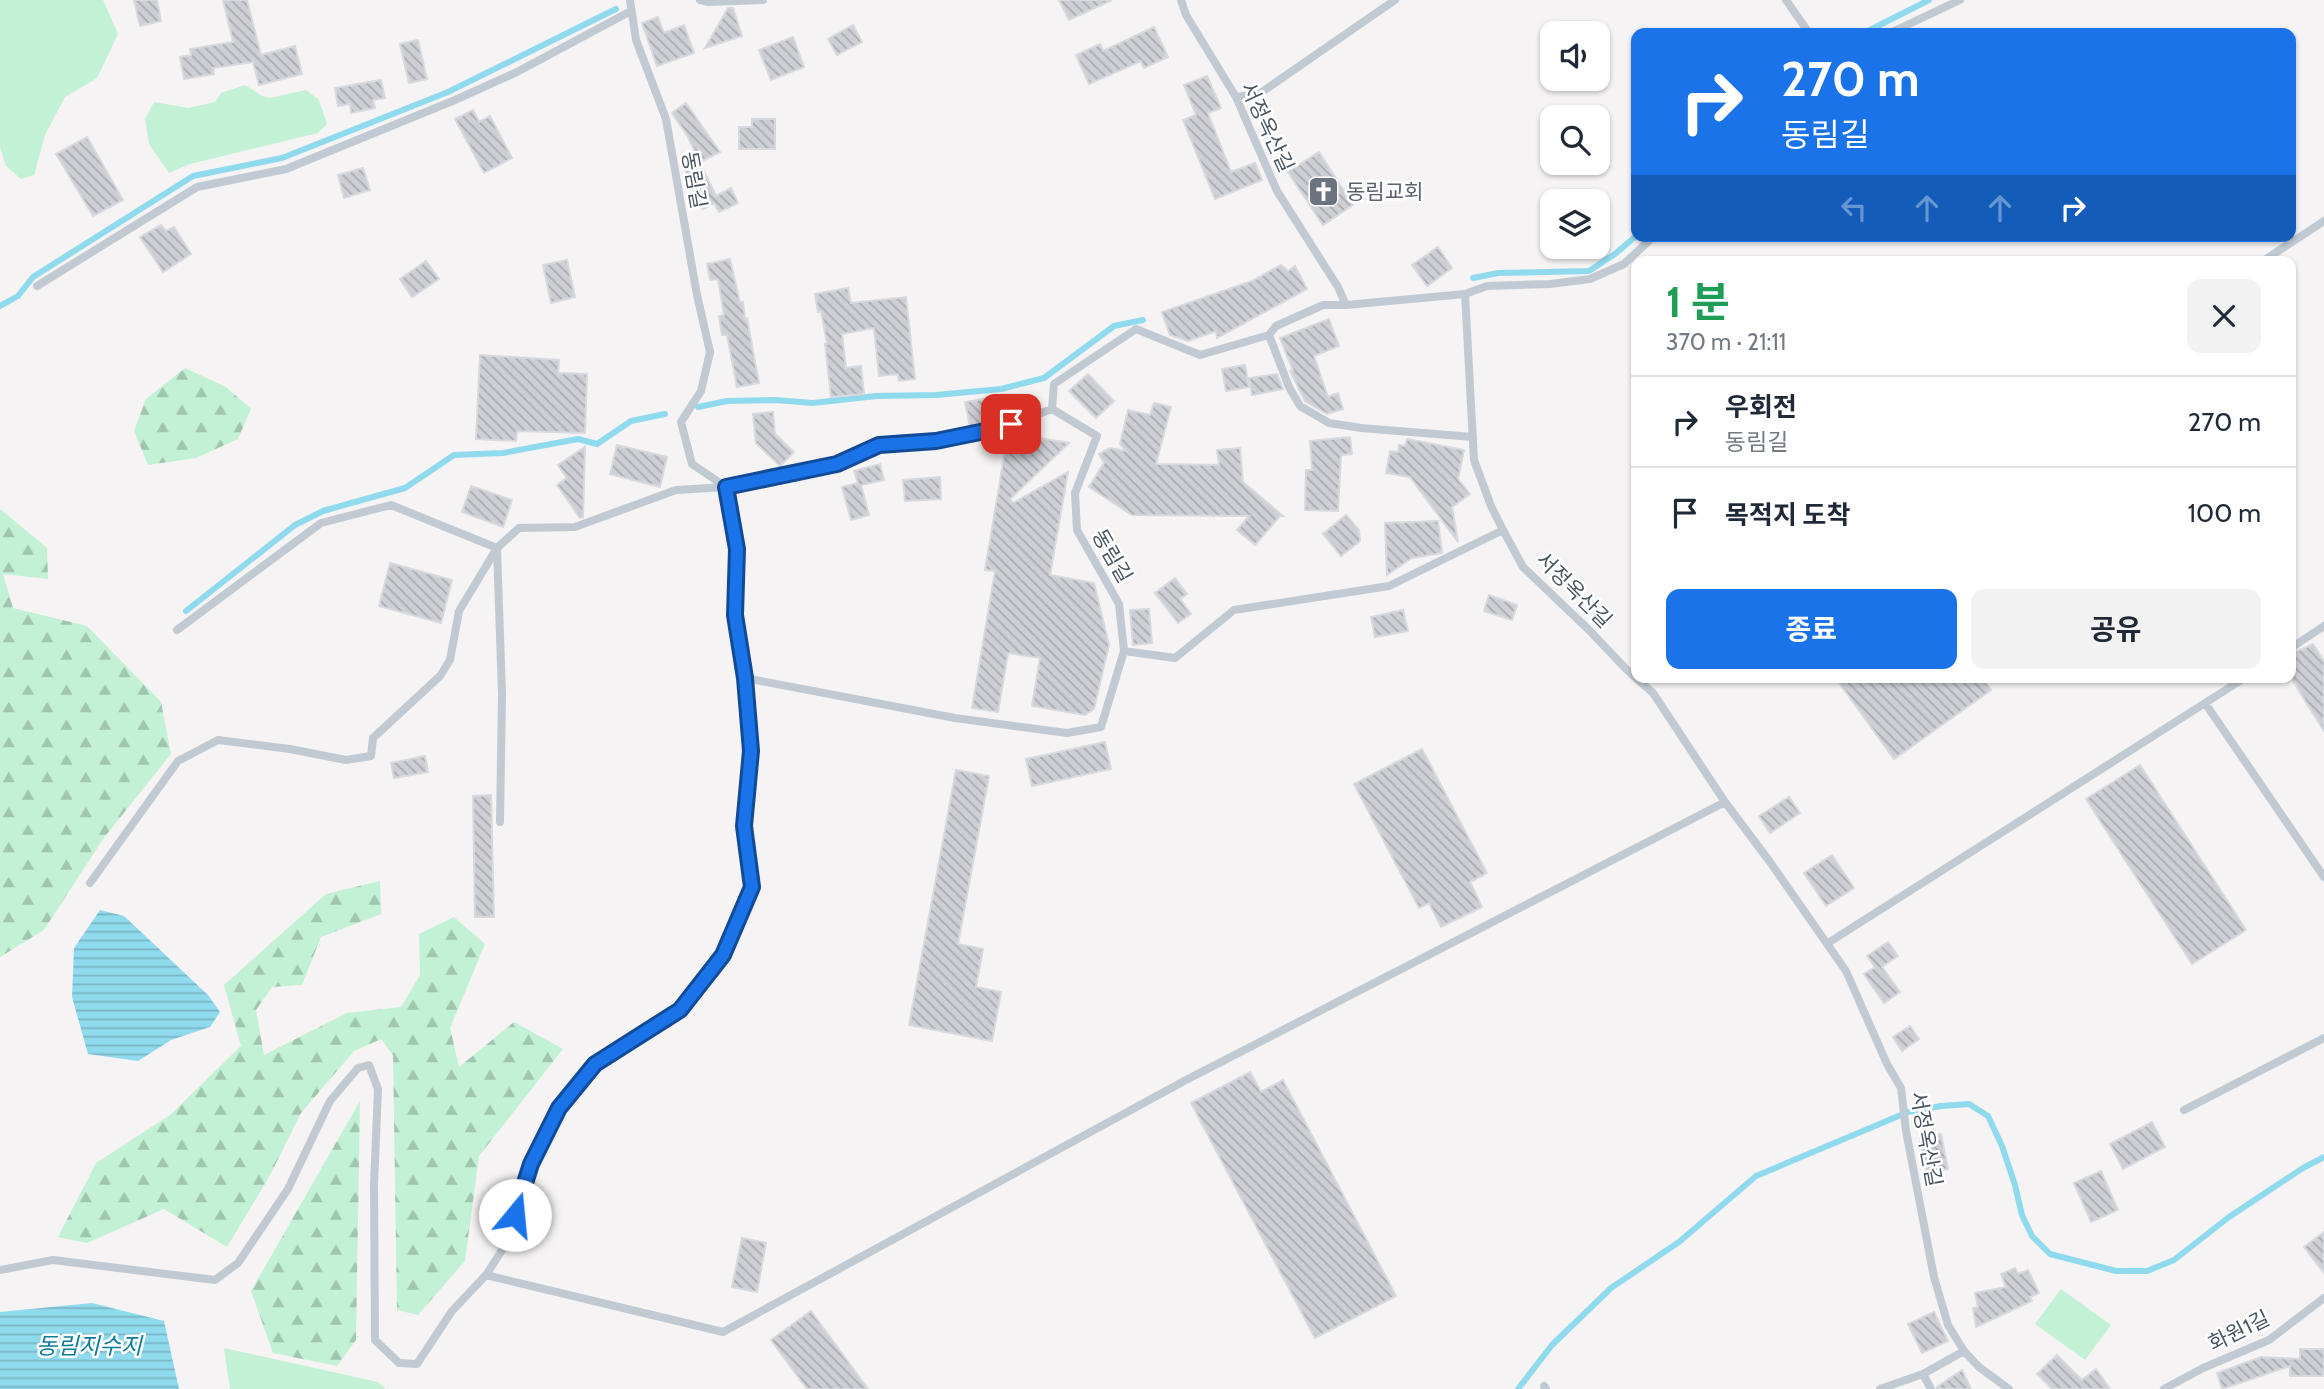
<!DOCTYPE html>
<html lang="ko">
<meta charset="utf-8">
<style>
:root{--surface:#fff;--page:#f2f2f3;--text:#1f2937;--muted:#747a83;--line:#e0e1e3;--accent:#1a73e8}
body{margin:0;font-family:Cabin,"Noto Sans KR",sans-serif;background:var(--page);color:var(--text);height:100vh;display:flex;flex-direction:column;font-size:26px;white-space:nowrap}
*{box-sizing:border-box;margin:0}
p{font-size:23px;color:var(--muted)}
.icon{flex:none;width:38px;height:38px;fill:none;stroke:currentColor;stroke-width:2;stroke-linecap:round;stroke-linejoin:round}
.map{position:relative;flex:1;overflow:hidden}
.sheet{position:absolute;left:1631px;top:256px;width:665px;height:427px;display:flex;flex-direction:column;background:var(--surface);border-radius:14px;box-shadow:0 2px 5px #0004}
.sheet>*{flex:none}
.hud{position:absolute;left:1631px;top:28px;width:665px;height:214px;border-radius:14px;box-shadow:0 2px 5px #0004;background:#1a73e8;color:#fff;overflow:hidden}
.fabs{position:absolute;left:1540px;top:21px;display:grid;gap:14px}
.fabs a{display:grid;place-items:center;width:70px;height:70px;border-radius:14px;background:var(--surface);box-shadow:0 2px 5px #0004;font-size:35px}
.pin{position:absolute;display:grid;place-items:center;width:60px;height:60px;color:#fff;margin:-30px;border-radius:14px;box-shadow:0 4px 10px #0006}
.me{position:absolute;width:77px;margin:-38px;rotate:17deg;stroke-linejoin:round;filter:drop-shadow(0 0 5px #0008)}
.turn{display:flex;align-items:center;gap:24px;height:147px;padding:0 35px;font-size:32px}
.turn .icon{width:91px;height:91px;stroke-width:2.5}
.turn b{display:block;font-size:49px;line-height:60px}
.lanes{display:flex;align-items:center;height:66px;padding:0 35px;background:#0003;justify-content:center;gap:35px;direction:ltr}
.lanes .off{opacity:.35}
.round{display:grid;place-items:center;flex:none;width:74px;height:74px;border-radius:14px;background:var(--page)}
.overview{display:flex;align-items:center;justify-content:space-between;height:119px;padding:0 35px}
h1{font-size:42px;font-weight:700;line-height:52px;color:#1e9e55}
.action{display:flex;gap:14px;margin-top:auto;padding:14px 35px}
.action a{flex:1;height:80px;border-radius:14px;background:var(--accent);color:#fff;font-size:28px;font-weight:700;line-height:80px;text-align:center}
.action a+a{background:var(--page);color:var(--text)}
ul{padding:0;list-style:none}
li{display:flex;align-items:center;gap:21px;height:91px;padding:0 35px;border-top:2px solid var(--line)}
li div{flex:1}
li b{display:block;font-size:26px}
li em{font-style:normal}
.map>svg:first-child{display:block}
.grass{fill:#c3f1d5}
.forest{fill:url(#forest-firs)}
.water{fill:url(#water-rules)}
.lines{fill:none;stroke-linecap:round;stroke-linejoin:round}
.stream{stroke:#90daee;stroke-width:6}
.building{fill:url(#building-back-hatch);stroke:#d7d9de;stroke-width:2}
.lane{stroke:#c1cad2;stroke-width:8}
.route-casing{stroke:#114b97;stroke-width:18}
.route{stroke:#1a73e8;stroke-width:12}
.labels{text-anchor:middle;stroke-width:5;stroke-linejoin:round;paint-order:stroke}
.street-label{font-size:21px;fill:#4a5661;stroke:#fff}
.worship-label{font-size:21px;fill:#5b616d;stroke:#fff;text-anchor:start}
.water-label{font-size:23px;font-style:italic;fill:#0c7c9b;stroke:#fff}
</style>
<div class="map">
<svg width="2324" height="1389" viewBox="0 0 2324 1389">
<defs>
<pattern id="forest-firs" width="22" height="20" patternUnits="userSpaceOnUse" patternTransform="scale(1.75)"><rect width="22" height="20" fill="#c3f1d5"/><path d="M5 1l3.5 6h-7zM16 11l3.5 6h-7z" fill="#a0c6b0"/></pattern>
<pattern id="water-rules" width="6" height="5" patternUnits="userSpaceOnUse" patternTransform="scale(1.75)"><rect width="6" height="5" fill="#90daee"/><path d="M0 2.5h6" fill="none" stroke="#78b4c4"/></pattern>
<pattern id="building-back-hatch" width="6" height="6" patternUnits="userSpaceOnUse" patternTransform="scale(1.75)"><rect width="6" height="6" fill="#cdcfd5"/><path d="M-1 5l2 2M0 0l6 6M5-1l2 2" fill="none" stroke="#a8abb0"/></pattern>
</defs>
<rect width="100%" height="100%" fill="#f5f3f3"/>
<path class="grass" d="M 0,0 L 103,0 L 118,34 L 97,78 L 65,97 L 45,135 L 34,175 L 21,179 L 6,166 L 0,147 Z
M 245,85 L 262,96 L 270,98 L 306,90 L 319,100 L 327,124 L 318,133 L 190,164 L 169,173 L 149,144 L 145,119 L 154,102 L 188,108 L 215,102 L 221,93 Z
M 2061,1289 L 2111,1325 L 2085,1360 L 2035,1324 Z
M 224,1348 L 378,1382 L 386,1389 L 230,1389 Z"/>
<path class="forest" d="M 185,368 L 226,387 L 251,409 L 238,439 L 196,458 L 148,465 L 134,431 L 146,399 Z
M 0,509 L 47,548 L 48,579 L 3,574 L 13,608 L 87,626 L 161,702 L 171,754 L 103,839 L 44,930 L 0,957 Z
M 380,881 L 381,914 L 321,937 L 302,985 L 272,987 L 256,1010 L 264,1055 L 347,1013 L 401,1007 L 420,975 L 419,934 L 454,917 L 485,944 L 450,1028 L 459,1067 L 514,1022 L 563,1049 L 479,1156 L 465,1261 L 418,1315 L 397,1310 L 393,1055 L 381,1039 L 354,1051 L 301,1113 L 269,1177 L 227,1247 L 164,1209 L 87,1243 L 58,1237 L 96,1163 L 170,1115 L 241,1046 L 224,985 L 326,894 Z
M 360,1101 L 356,1340 L 337,1366 L 273,1353 L 251,1291 Z"/>
<path class="water" d="M 100,910 L 124,916 L 208,995 L 220,1012 L 210,1027 L 171,1040 L 138,1061 L 88,1054 L 72,997 L 74,948 Z
M 92,1303 L 164,1321 L 179,1389 L 0,1389 L 0,1312 Z"/>
<g class="lines">
<path class="stream" d="M 1864,33 L 1929,0
M 1473,278 L 1498,273 L 1589,271 L 1615,254 L 1636,236
M 0,306 L 18,296 L 33,277 L 193,176 L 282,158 L 448,92 L 616,9
M 698,407 L 727,401 L 775,400 L 813,403 L 876,396 L 936,395 L 1001,389 L 1044,378 L 1114,326 L 1143,320
M 186,611 L 295,525 L 323,511 L 405,488 L 454,455 L 503,453 L 578,439 L 597,444 L 631,421 L 665,414
M 1518,1389 L 1552,1345 L 1611,1288 L 1679,1242 L 1756,1176 L 1908,1112 L 1941,1106 L 1969,1104 L 1988,1116 L 2002,1146 L 2015,1185 L 2022,1215 L 2032,1236 L 2050,1254 L 2116,1271 L 2147,1271 L 2174,1260 L 2229,1217 L 2303,1168 L 2324,1157"/>
</g>
<path class="building" d="M 134,0 L 157,0 L 161,21 L 140,26 Z
M 223,0 L 247,0 L 261,55 L 295,46 L 302,74 L 259,85 L 253,62 L 213,68 L 214,74 L 184,79 L 180,57 L 191,55 L 190,49 L 233,42 Z
M 1059,0 L 1112,0 L 1069,20 Z
M 728,8 L 733,8 L 742,36 L 705,48 Z
M 658,17 L 664,33 L 684,25 L 694,53 L 657,66 L 642,23 Z
M 853,25 L 862,42 L 837,55 L 828,39 Z
M 1154,27 L 1168,57 L 1144,68 L 1141,61 L 1089,84 L 1076,55 L 1100,44 L 1103,51 Z
M 793,37 L 804,67 L 771,80 L 759,50 Z
M 418,40 L 427,79 L 409,83 L 400,44 Z
M 1207,76 L 1221,108 L 1208,113 L 1231,172 L 1255,163 L 1262,180 L 1215,199 L 1183,120 L 1196,115 L 1184,85 Z
M 381,80 L 385,98 L 373,100 L 375,108 L 351,113 L 350,104 L 338,106 L 335,88 Z
M 686,103 L 720,152 L 700,162 L 687,135 L 672,113 Z
M 473,110 L 479,122 L 490,116 L 512,158 L 484,173 L 455,119 Z
M 752,119 L 775,119 L 775,149 L 739,149 L 739,127 L 752,127 Z
M 87,137 L 123,200 L 93,216 L 56,154 Z
M 1319,152 L 1353,205 L 1323,225 L 1288,172 Z
M 699,161 L 716,196 L 731,188 L 738,203 L 719,212 L 714,203 L 703,209 L 684,168 Z
M 363,168 L 370,190 L 344,198 L 338,175 Z
M 161,225 L 166,231 L 174,227 L 191,254 L 163,272 L 140,237 Z
M 1438,247 L 1452,268 L 1427,286 L 1412,265 Z
M 730,259 L 740,302 L 743,302 L 745,319 L 747,318 L 759,383 L 737,387 L 727,335 L 722,335 L 719,316 L 724,315 L 718,279 L 710,280 L 707,264 Z
M 567,260 L 575,297 L 551,303 L 543,265 Z
M 426,261 L 439,279 L 412,297 L 400,279 Z
M 1281,265 L 1288,271 L 1295,266 L 1307,289 L 1217,338 L 1216,331 L 1188,341 L 1170,335 L 1162,312 L 1252,281 Z
M 848,288 L 851,303 L 906,297 L 915,379 L 899,381 L 898,374 L 879,376 L 874,328 L 842,334 L 846,368 L 861,366 L 864,394 L 831,397 L 825,344 L 827,344 L 821,311 L 818,312 L 815,294 Z
M 1329,319 L 1339,346 L 1314,356 L 1328,397 L 1338,393 L 1343,409 L 1327,414 L 1305,401 L 1290,371 L 1293,371 L 1280,338 Z
M 480,355 L 559,360 L 558,373 L 587,374 L 585,433 L 517,431 L 516,441 L 476,439 Z
M 1245,365 L 1249,387 L 1226,391 L 1222,369 Z
M 1088,374 L 1114,401 L 1096,418 L 1069,391 Z
M 1277,374 L 1283,389 L 1252,395 L 1249,378 Z
M 995,397 L 999,421 L 970,427 L 965,402 Z
M 1154,403 L 1171,407 L 1156,464 L 1219,465 L 1217,450 L 1240,448 L 1243,482 L 1283,516 L 1280,516 L 1255,545 L 1237,530 L 1249,516 L 1132,515 L 1089,487 L 1104,463 L 1099,454 L 1110,448 L 1126,451 L 1120,444 L 1128,410 L 1150,415 Z
M 773,412 L 775,434 L 794,452 L 780,466 L 756,443 L 753,414 Z
M 1008,433 L 1069,443 L 1010,499 L 1013,503 L 1068,472 L 1050,575 L 1094,583 L 1109,645 L 1094,709 L 1085,715 L 1032,706 L 1040,658 L 1008,653 L 998,712 L 972,708 L 995,571 L 985,570 Z
M 1350,437 L 1352,454 L 1341,455 L 1338,511 L 1305,510 L 1306,470 L 1312,470 L 1310,441 Z
M 1407,439 L 1464,450 L 1458,479 L 1470,494 L 1452,507 L 1458,542 L 1410,477 L 1386,473 L 1390,451 L 1398,452 L 1399,445 L 1405,446 Z
M 617,445 L 667,457 L 660,487 L 610,474 Z
M 585,447 L 583,517 L 580,518 L 557,485 L 567,478 L 558,465 Z
M 880,464 L 884,480 L 861,485 L 869,515 L 851,520 L 842,487 L 858,483 L 854,471 Z
M 940,477 L 941,499 L 905,501 L 903,480 Z
M 471,486 L 512,500 L 503,527 L 462,512 Z
M 1346,515 L 1359,530 L 1360,541 L 1341,556 L 1323,534 Z
M 1438,521 L 1442,553 L 1412,558 L 1387,575 L 1385,523 Z
M 390,563 L 452,580 L 441,623 L 379,606 Z
M 1175,578 L 1187,594 L 1180,599 L 1191,614 L 1178,623 L 1155,593 Z
M 1489,595 L 1517,605 L 1512,620 L 1484,611 Z
M 1149,609 L 1152,643 L 1133,645 L 1130,610 Z
M 1403,610 L 1408,631 L 1375,637 L 1371,617 Z
M 2313,644 L 2324,661 L 2324,731 L 2291,678 L 2291,654 Z
M 1835,677 L 1982,677 L 1991,690 L 1894,759 Z
M 1105,742 L 1111,769 L 1032,786 L 1026,759 Z
M 1422,749 L 1487,873 L 1470,882 L 1482,907 L 1441,927 L 1429,903 L 1419,908 L 1354,784 Z
M 425,756 L 428,772 L 394,778 L 391,763 Z
M 2140,765 L 2246,930 L 2192,964 L 2086,799 Z
M 956,770 L 989,776 L 958,944 L 983,949 L 976,987 L 1001,992 L 992,1041 L 909,1025 Z
M 491,795 L 494,917 L 475,917 L 473,796 Z
M 1789,797 L 1800,813 L 1770,833 L 1759,816 Z
M 1832,855 L 1854,888 L 1826,906 L 1804,873 Z
M 1888,942 L 1898,956 L 1882,967 L 1900,992 L 1884,1003 L 1864,974 L 1875,967 L 1867,956 Z
M 1910,1026 L 1919,1039 L 1902,1051 L 1893,1037 Z
M 1250,1072 L 1261,1092 L 1283,1080 L 1396,1296 L 1315,1338 L 1191,1103 Z
M 2152,1122 L 2165,1147 L 2123,1169 L 2110,1144 Z
M 1941,1134 L 1948,1169 L 1927,1173 L 1920,1138 Z
M 2101,1171 L 2118,1210 L 2091,1222 L 2074,1183 Z
M 2324,1232 L 2324,1273 L 2304,1247 Z
M 742,1238 L 766,1243 L 757,1292 L 732,1287 Z
M 2015,1268 L 2018,1274 L 2028,1270 L 2039,1293 L 2030,1297 L 2032,1301 L 1976,1327 L 1973,1308 L 1978,1307 L 1975,1293 L 2006,1287 L 2001,1274 Z
M 811,1311 L 868,1389 L 807,1389 L 771,1340 Z
M 1934,1312 L 1948,1341 L 1922,1353 L 1908,1324 Z
M 2300,1349 L 2324,1349 L 2324,1376 L 2290,1376 L 2290,1366 L 2222,1389 L 2217,1373 L 2261,1357 L 2300,1359 Z
M 2057,1355 L 2082,1380 L 2096,1369 L 2110,1389 L 2052,1389 L 2037,1374 Z
M 1962,1370 L 1971,1389 L 1937,1389 L 1937,1387 Z"/>
<g class="lines">
<path class="lane" d="M 630,0 L 636,40 L 666,119 L 697,295 L 710,352 L 701,391 L 681,422 L 692,464 L 726,487 L 837,464 L 879,445 L 936,441 L 991,431 L 1052,409 L 1097,436 L 1075,493 L 1077,530 L 1119,604 L 1124,651 L 1175,658 L 1234,610 L 1389,586 L 1503,530
M 700,0 L 707,2 L 763,0
M 1181,0 L 1186,15 L 1236,97 L 1277,191 L 1338,287 L 1346,305 L 1465,294 L 1474,460 L 1491,506 L 1503,530 L 1523,567 L 1589,630 L 1627,670 L 1653,693 L 1725,802 L 1770,862 L 1846,971 L 1887,1064 L 1901,1088 L 1906,1131 L 1934,1277 L 1948,1325 L 1964,1351 L 1979,1367 L 2009,1389
M 1786,0 L 1809,33
M 1890,33 L 1960,0
M 1236,97 L 1259,94 L 1395,0
M 2263,261 L 2324,221
M 37,286 L 197,187 L 286,169 L 455,100 L 517,72 L 631,11
M 1465,294 L 1487,286 L 1550,284 L 1590,279 L 1624,264 L 1654,236
M 1269,335 L 1276,326 L 1323,305 L 1346,305
M 1052,409 L 1054,384 L 1136,329 L 1200,355 L 1269,335 L 1289,387 L 1300,406 L 1329,423 L 1361,428 L 1473,437
M 177,630 L 321,523 L 391,505 L 497,548 L 502,694 L 500,822
M 2291,648 L 2324,626
M 745,678 L 955,718 L 1067,733 L 1101,727 L 1124,651
M 2205,703 L 2324,877
M 1828,943 L 2246,677
M 2184,1110 L 2324,1038
M 0,1270 L 53,1260 L 215,1280 L 238,1263 L 288,1189 L 330,1101 L 358,1068 L 369,1065 L 378,1089 L 374,1185 L 375,1340 L 399,1363 L 417,1364 L 452,1311 L 486,1275 L 508,1241 L 531,1164 L 560,1108 L 595,1064 L 680,1010 L 723,955 L 752,887 L 744,826 L 751,751 L 745,678 L 735,615 L 737,549 L 726,487 L 676,490 L 575,527 L 519,528 L 497,548 L 459,611 L 450,660 L 440,676 L 373,738 L 371,756 L 346,760 L 290,749 L 218,740 L 178,761 L 90,883
M 486,1275 L 723,1332 L 1186,1080 L 1725,802
M 1923,1374 L 1931,1389
M 1544,1386 L 1546,1389
M 1880,1389 L 1923,1374 L 1964,1351
M 2164,1389 L 2203,1368 L 2269,1340 L 2324,1298"/>
</g>
<g class="lines">
<defs>
<path id="route" d="M 515,1215 L 531,1164 L 559,1108 L 595,1064 L 680,1010 L 723,955 L 752,887 L 744,826 L 751,751 L 745,678 L 735,615 L 737,549 L 726,487 L 837,464 L 879,445 L 936,441 L 990,430 L 1011,424"/>
</defs>
<use href="#route" class="route-casing"/>
<use href="#route" class="route"/>
</g>
<defs>
<symbol id="church-square" viewBox="-11 -11 22 22"><rect x="-9" y="-9" width="18" height="18" rx="4" fill="#6b7280" stroke="#fff"/><path d="M-1.2-6h2.4v3.5h3.3v2.4h-3.3V6h-2.4V-.1h-3.3v-2.4h3.3Z" fill="#fff"/></symbol>
</defs>
<g fill-rule="evenodd">
<use href="#church-square" x="1306" y="174" width="35" height="35"/>
</g>
<g class="labels">
<g class="street-label">
<text transform="translate(1267 127) rotate(65)" y="7">서정옥산길</text>
<text transform="translate(694 180) rotate(80)" y="7">동림길</text>
<text transform="translate(1112 556) rotate(60)" y="7">동림길</text>
<text transform="translate(1574 590) rotate(45)" y="7">서정옥산길</text>
<text transform="translate(1926 1139) rotate(80)" y="7">서정옥산길</text>
<text transform="translate(2239 1331) rotate(-26)" y="7">화원1길</text>
</g>
<g class="worship-label">
<text x="1346" y="199">동림교회</text>
</g>
<g class="water-label">
<text x="89" y="1354">동림지수지</text>
</g>
</g>
</svg>
<div class="fabs">
<a><svg class="icon" aria-label="sound" viewBox="0 0 24 24"><path d="M4 9h4l5-4v14l-5-4H4zM17 9q2 3 0 6"/></svg></a>
<a><svg class="icon" aria-label="search" viewBox="0 0 24 24"><circle cx="10" cy="10" r="6"/><path d="M15 15l6 6"/></svg></a>
<a><svg class="icon" aria-label="layers" viewBox="0 0 24 24"><path d="M12 4l9 5-9 5-9-5zM3 14l9 5 9-5"/></svg></a>
</div>
<div class="pin" style="left:1011px;top:424px;background:#d93025"><svg class="icon" aria-label="arrive" viewBox="0 0 24 24"><path d="M6 21V4h12l-3 4 3 4H6"/></svg></div>
<svg class="me" style="left:515px;top:1215px" viewBox="-20 -20 40 40"><circle r="19" fill="#fff"/><path d="M0-13L10 11 0 6-10 11z" fill="#1a73e8"/></svg>
<div class="hud">
<div class="turn"><svg class="icon" aria-label="right" viewBox="0 0 24 24"><path d="M7 20v-9h11M14 6l5 5-5 5"/></svg><div><b>270 m</b>동림길</div></div>
<div class="lanes"><svg class="icon off" aria-label="left" viewBox="0 0 24 24"><path d="M17 20v-9H6M10 6l-5 5 5 5"/></svg><svg class="icon off" aria-label="ahead" viewBox="0 0 24 24"><path d="M12 20V5M6 11l6-6 6 6"/></svg><svg class="icon off" aria-label="ahead" viewBox="0 0 24 24"><path d="M12 20V5M6 11l6-6 6 6"/></svg><svg class="icon" aria-label="right" viewBox="0 0 24 24"><path d="M7 20v-9h11M14 6l5 5-5 5"/></svg></div>
</div>
<section class="sheet">
<div class="overview"><div><h1>1 분</h1><p>370 m · 21:11</p></div><a class="round"><svg class="icon" aria-label="close" viewBox="0 0 24 24"><path d="M6 6l12 12M18 6L6 18"/></svg></a></div>
<ul>
<li><svg class="icon" aria-label="right" viewBox="0 0 24 24"><path d="M7 20v-9h11M14 6l5 5-5 5"/></svg><div><b>우회전</b><p>동림길</p></div><em>270 m</em></li>
<li><svg class="icon" aria-label="arrive" viewBox="0 0 24 24"><path d="M6 21V4h12l-3 4 3 4H6"/></svg><div><b>목적지 도착</b></div><em>100 m</em></li>
</ul>
<div class="action"><a>종료</a><a>공유</a></div>
</section>
</div>
